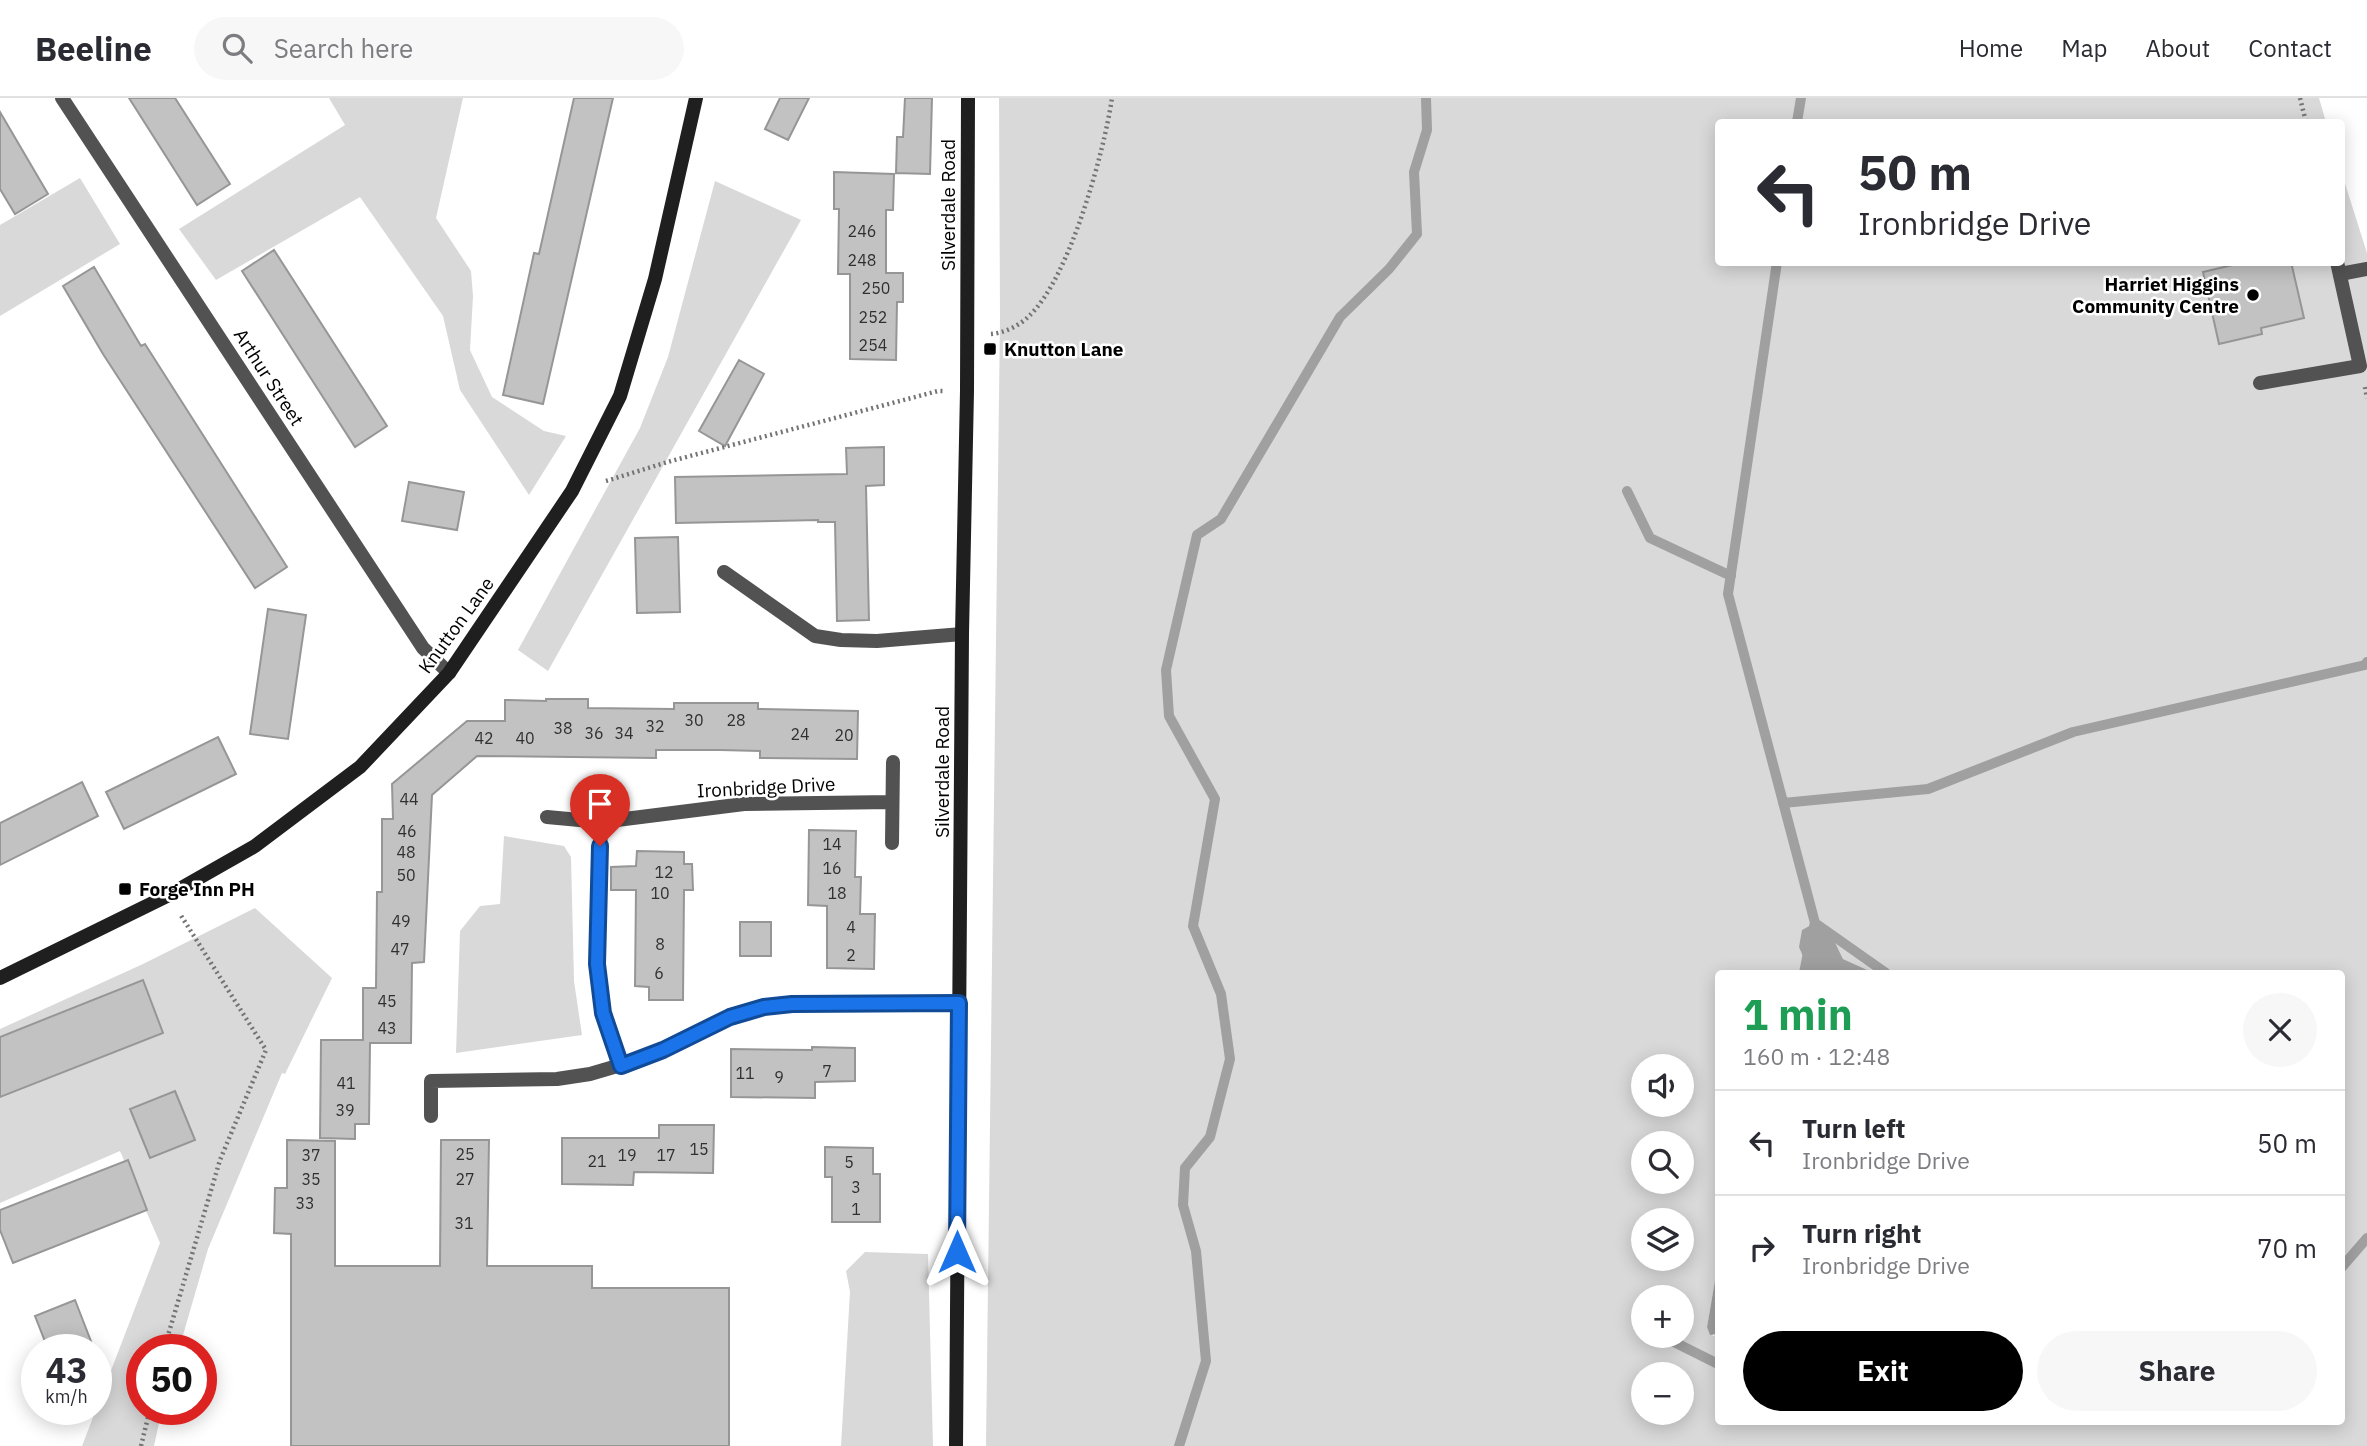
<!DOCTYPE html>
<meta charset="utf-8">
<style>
:root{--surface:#fff;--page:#f7f7f7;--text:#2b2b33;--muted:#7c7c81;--line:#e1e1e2;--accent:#000}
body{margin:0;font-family:"IBM Plex Sans",sans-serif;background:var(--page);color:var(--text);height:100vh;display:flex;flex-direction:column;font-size:26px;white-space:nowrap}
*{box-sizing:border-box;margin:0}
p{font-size:23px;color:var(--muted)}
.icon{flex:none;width:38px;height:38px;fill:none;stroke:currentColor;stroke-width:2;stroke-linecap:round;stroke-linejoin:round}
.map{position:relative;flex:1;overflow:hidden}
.side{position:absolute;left:1715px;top:872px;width:630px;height:455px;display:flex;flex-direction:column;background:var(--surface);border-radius:7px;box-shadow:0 4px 18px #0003}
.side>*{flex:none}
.guide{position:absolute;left:1715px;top:21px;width:630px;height:147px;border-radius:7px;box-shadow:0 4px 18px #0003;background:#fff;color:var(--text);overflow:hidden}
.fabs{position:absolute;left:1631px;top:956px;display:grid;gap:14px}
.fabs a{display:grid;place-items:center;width:63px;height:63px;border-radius:50%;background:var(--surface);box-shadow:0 4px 18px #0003;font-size:35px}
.speed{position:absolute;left:21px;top:1236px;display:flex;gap:14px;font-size:35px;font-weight:700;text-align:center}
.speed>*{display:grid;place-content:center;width:91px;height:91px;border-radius:50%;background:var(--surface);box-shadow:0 4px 18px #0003;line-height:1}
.speed small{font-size:18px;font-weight:400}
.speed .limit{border:10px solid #d22;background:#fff;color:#111}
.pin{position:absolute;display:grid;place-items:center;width:60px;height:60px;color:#fff;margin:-72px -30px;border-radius:50% 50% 50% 0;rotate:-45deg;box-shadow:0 0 7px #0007}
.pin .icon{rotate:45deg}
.me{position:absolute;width:77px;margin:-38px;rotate:0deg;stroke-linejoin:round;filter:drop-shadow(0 0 5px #0008)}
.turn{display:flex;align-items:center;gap:24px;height:147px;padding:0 28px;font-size:32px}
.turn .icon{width:91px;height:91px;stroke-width:2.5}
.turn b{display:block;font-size:49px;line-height:60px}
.round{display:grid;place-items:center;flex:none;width:74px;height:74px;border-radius:37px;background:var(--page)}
.overview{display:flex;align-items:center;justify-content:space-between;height:119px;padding:0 28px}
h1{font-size:42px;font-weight:700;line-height:52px;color:#1e9e55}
.primary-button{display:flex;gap:14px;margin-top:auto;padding:14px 28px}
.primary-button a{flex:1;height:80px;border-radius:42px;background:var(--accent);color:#fff;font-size:28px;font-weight:700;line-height:80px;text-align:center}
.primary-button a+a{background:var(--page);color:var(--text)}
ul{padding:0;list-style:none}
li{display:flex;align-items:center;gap:21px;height:105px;padding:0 28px;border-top:2px solid var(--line)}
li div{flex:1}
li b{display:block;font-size:26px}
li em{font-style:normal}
header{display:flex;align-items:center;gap:42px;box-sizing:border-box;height:98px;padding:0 35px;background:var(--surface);border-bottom:2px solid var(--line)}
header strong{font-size:33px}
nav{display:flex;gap:38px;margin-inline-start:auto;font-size:24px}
.search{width:490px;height:63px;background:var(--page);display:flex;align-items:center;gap:18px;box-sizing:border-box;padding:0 24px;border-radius:38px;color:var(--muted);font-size:26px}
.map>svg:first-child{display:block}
.green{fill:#d9d9d9;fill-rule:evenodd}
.water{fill:#a0a0a0}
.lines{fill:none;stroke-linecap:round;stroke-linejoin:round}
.stream{stroke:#a0a0a0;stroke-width:10}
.building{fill:#c2c2c2;stroke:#969696;stroke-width:2}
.path{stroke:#747474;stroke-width:4.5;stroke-dasharray:2 3.5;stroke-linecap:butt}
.lane{stroke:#525252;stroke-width:14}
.street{stroke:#525252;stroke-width:14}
.secondary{stroke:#1f1f1f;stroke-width:14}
.route-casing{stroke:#114b97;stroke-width:18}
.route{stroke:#1a73e8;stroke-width:12}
.poi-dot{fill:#000;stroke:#fff;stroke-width:2.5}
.labels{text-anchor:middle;stroke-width:5;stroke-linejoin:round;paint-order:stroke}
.number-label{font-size:16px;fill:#303030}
.street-label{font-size:19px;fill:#000;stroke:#fff}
.poi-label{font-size:19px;font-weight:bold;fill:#000;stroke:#fff;text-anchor:start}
</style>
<header>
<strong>Beeline</strong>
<div class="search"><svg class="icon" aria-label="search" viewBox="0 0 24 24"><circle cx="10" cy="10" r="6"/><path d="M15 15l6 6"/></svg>Search here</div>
<nav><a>Home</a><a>Map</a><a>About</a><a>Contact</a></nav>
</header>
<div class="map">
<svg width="2367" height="1348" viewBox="0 0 2367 1348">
<rect width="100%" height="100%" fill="#fff"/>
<path class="green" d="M 329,0 L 463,0 L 436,120 L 471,173 L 473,198 L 470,252 L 492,299 L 544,333 L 566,338 L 529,397 L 460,292 L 443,218 L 360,99 L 216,182 L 179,131 L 345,27 Z
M 999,0 L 2319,0 L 2326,24 L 1718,24 L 1718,164 L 2342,164 L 2342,76 L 2367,155 L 2367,1348 L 986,1348 L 1000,219 ZM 1831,836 L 1843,861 L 1874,875 L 2342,875 L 2342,1323 L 1718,1323 L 1718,1236 L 1713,1238 L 1707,1229 L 1718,1165 L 1718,875 L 1810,875 L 1805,867 ZM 1643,968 L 1682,968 L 1682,1006 L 1643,1006 ZM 1643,1045 L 1682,1045 L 1682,1083 L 1643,1083 ZM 1643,1122 L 1682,1122 L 1682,1160 L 1643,1160 ZM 1643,1199 L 1682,1199 L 1682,1237 L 1643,1237 ZM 1643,1276 L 1682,1276 L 1682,1314 L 1643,1314 Z
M 80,80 L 120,146 L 0,218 L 0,127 Z
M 715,83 L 801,122 L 548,573 L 518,552 L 640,330 L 668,259 Z
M 504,738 L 564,748 L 571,759 L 574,883 L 582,937 L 456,955 L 460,833 L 480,808 L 500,806 Z
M 255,810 L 332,880 L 285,976 L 282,975 L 208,1151 L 179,1251 L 142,1251 L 142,1311 L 162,1311 L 154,1348 L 82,1348 L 160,1145 L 120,1053 L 0,1105 L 0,931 L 143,866 Z
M 865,1154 L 928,1156 L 933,1348 L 841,1348 L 850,1194 L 846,1173 Z"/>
<path class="water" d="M 1815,825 L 1831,836 L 1843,861 L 1874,875 L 1810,875 L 1799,849 L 1802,832 Z
M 1718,1165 L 1718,1236 L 1710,1237 L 1707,1229 Z"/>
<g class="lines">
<path class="stream" d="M 1797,24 L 1801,0
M 1777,164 L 1728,496 L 1815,825 L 1812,836
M 1627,393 L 1650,440 L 1731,478
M 1783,705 L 1928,691 L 2073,634 L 2365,567 L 2367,564
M 1815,825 L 1886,875
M 1804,875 L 1808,855
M 2342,1169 L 2367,1140
M 1668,1241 L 1718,1266
M 1179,1348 L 1206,1263 L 1196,1153 L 1183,1107 L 1185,1070 L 1210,1039 L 1230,961 L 1221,896 L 1193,828 L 1215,701 L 1169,618 L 1166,572 L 1197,437 L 1221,421 L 1340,219 L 1389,171 L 1417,136 L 1414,74 L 1427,32 L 1426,0"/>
</g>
<path class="building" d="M 129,0 L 175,0 L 230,86 L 197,107 Z
M 574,0 L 613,0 L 543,306 L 503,297 L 534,155 L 539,156 Z
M 780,0 L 809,0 L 788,42 L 765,31 Z
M 905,0 L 932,0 L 930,76 L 896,75 L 897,39 L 903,39 Z
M 0,14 L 48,96 L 15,116 L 0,91 Z
M 834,74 L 894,76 L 893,112 L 886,112 L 886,175 L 903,175 L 903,204 L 897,204 L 896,262 L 850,261 L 850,176 L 838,176 L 839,111 L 834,111 Z
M 274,152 L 387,328 L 355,349 L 242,173 Z
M 2245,164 L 2291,164 L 2304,220 L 2261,230 L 2262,236 L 2219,246 L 2203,174 Z
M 94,169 L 141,248 L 145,246 L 287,469 L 255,490 L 103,256 L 63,188 Z
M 739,262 L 764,276 L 725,348 L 699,333 Z
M 884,349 L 884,387 L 866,388 L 869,522 L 837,523 L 835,424 L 818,424 L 818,422 L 676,425 L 675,379 L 847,376 L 846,350 Z
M 409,384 L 464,394 L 457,432 L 402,423 Z
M 678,439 L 680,514 L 637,515 L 635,440 Z
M 268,511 L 306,517 L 288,641 L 250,636 Z
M 546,601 L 588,601 L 588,610 L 674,611 L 674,605 L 758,605 L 758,611 L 858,613 L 857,661 L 760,660 L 760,653 L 720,652 L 656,652 L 656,660 L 477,658 L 432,697 L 424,864 L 412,865 L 411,945 L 370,945 L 369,1026 L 355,1026 L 355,1041 L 320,1040 L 321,942 L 363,942 L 363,890 L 376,890 L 377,794 L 382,794 L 382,721 L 393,721 L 392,686 L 467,623 L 505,623 L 505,602 L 546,603 Z
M 218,639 L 236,676 L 124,731 L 106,694 Z
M 82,684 L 98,718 L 0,767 L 0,725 Z
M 809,732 L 856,733 L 855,779 L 861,779 L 860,816 L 875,816 L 874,871 L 827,870 L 827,808 L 808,807 Z
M 637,753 L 684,754 L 684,766 L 692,766 L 693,792 L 684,792 L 683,902 L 649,902 L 649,889 L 635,888 L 636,792 L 611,792 L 611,769 L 636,768 Z
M 740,824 L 771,824 L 771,858 L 740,858 Z
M 143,882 L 163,935 L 0,999 L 0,939 Z
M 812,949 L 855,950 L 855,983 L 815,984 L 815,1000 L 731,999 L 731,951 L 812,952 Z
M 175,993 L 195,1042 L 150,1060 L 130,1011 Z
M 659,1027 L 714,1027 L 713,1075 L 634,1074 L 633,1087 L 562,1086 L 562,1040 L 659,1040 Z
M 287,1042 L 335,1043 L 335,1168 L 440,1168 L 441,1042 L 489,1042 L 487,1168 L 592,1168 L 592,1190 L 729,1190 L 729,1348 L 291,1348 L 291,1136 L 274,1135 L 275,1090 L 287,1090 Z
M 825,1049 L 873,1050 L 873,1076 L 880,1076 L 880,1124 L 832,1124 L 832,1079 L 825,1079 Z
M 128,1062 L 147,1112 L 13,1165 L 0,1132 L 0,1112 Z
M 75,1202 L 94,1251 L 48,1251 L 35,1218 Z"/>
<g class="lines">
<path class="path" d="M 2300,0 L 2306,24
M 991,236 C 1004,235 1019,228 1029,218 C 1069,181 1104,55 1112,0
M 2365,289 L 2367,300
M 606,383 L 671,363 L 938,293 L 945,293
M 164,1251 L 220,1062 L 266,952 L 180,816
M 141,1348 L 150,1311"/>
<path class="lane" d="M 2260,285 L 2360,268 L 2337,164
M 724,474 L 815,538 L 841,542 L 877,543 L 962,536"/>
<path class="street" d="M 62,0 L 423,550 L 449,575
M 2340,176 L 2367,171
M 547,719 L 601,724 L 744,706 L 892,704
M 601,724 L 597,866 L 603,915 L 621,968
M 892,745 L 893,664
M 431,1018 L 431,983 L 557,981 L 590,976 L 641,961 L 730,919 L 764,909 L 792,906 L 959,905"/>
<path class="secondary" d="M 0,880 L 169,797 L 255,748 L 360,669 L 449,575 L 572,393 L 620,298 L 655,181 L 696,0
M 956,1348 L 962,536 L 967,293 L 968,0"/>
</g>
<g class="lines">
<defs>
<path id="route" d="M 600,748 L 597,866 L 603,915 L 621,968 L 663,952 L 730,919 L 764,909 L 792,906 L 959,905 L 957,1154"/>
</defs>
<use href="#route" class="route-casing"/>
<use href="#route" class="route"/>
</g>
<g class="poi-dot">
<circle cx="2253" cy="197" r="7"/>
<rect x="983" y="244" width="14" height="14" rx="3.5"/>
<rect x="118" y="784" width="14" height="14" rx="3.5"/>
</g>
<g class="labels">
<g class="number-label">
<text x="862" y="139">246</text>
<text x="862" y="168">248</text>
<text x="876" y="196">250</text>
<text x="873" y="225">252</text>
<text x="873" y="253">254</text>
<text x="694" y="628">30</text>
<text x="736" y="628">28</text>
<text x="655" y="634">32</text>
<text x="563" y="636">38</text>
<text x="594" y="641">36</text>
<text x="624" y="641">34</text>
<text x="800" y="642">24</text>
<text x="844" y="643">20</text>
<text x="484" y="646">42</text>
<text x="525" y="646">40</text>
<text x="409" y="707">44</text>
<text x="407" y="739">46</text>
<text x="832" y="752">14</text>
<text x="406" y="760">48</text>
<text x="832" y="776">16</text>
<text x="664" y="780">12</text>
<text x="406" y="783">50</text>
<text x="660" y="801">10</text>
<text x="837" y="801">18</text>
<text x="401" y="829">49</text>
<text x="851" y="835">4</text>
<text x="660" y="852">8</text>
<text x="400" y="857">47</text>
<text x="851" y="863">2</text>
<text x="659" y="881">6</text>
<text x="387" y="909">45</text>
<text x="387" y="936">43</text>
<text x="827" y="979">7</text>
<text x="745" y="981">11</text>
<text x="779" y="985">9</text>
<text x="346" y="991">41</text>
<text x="345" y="1018">39</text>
<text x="699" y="1057">15</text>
<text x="465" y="1062">25</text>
<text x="311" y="1063">37</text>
<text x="627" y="1063">19</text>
<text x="666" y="1063">17</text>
<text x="597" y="1069">21</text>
<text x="849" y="1070">5</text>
<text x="311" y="1087">35</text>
<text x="465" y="1087">27</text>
<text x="856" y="1095">3</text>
<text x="305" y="1111">33</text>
<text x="856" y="1117">1</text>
<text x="464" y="1131">31</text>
</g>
<g class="street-label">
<text transform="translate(948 107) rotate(-90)" y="7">Silverdale Road</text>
<text transform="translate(269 279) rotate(57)" y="7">Arthur Street</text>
<text transform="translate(456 527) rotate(-54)" y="7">Knutton Lane</text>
<text transform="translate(942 674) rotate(-90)" y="7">Silverdale Road</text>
<text transform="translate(766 689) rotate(-3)" y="7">Ironbridge Drive</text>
</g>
<g class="poi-label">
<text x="2239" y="193" text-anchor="end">Harriet Higgins<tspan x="2239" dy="22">Community Centre</tspan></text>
<text x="1004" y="258">Knutton Lane</text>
<text x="139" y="798">Forge Inn PH</text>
</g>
</g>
</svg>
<div class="fabs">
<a><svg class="icon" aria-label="sound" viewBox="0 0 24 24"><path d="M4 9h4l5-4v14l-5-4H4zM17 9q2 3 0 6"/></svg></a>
<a><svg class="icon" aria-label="search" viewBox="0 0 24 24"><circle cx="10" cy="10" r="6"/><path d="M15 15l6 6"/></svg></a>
<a><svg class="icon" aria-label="layers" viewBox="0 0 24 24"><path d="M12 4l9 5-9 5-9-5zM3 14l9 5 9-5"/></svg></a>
<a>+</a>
<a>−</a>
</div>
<div class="speed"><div>43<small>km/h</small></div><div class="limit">50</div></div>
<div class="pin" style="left:600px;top:748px;background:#d93025"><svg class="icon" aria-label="arrive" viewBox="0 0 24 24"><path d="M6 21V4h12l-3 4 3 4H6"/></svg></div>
<svg class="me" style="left:957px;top:1154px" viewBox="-20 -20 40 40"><path d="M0-17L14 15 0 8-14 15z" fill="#1a73e8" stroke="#fff" stroke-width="4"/></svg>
<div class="guide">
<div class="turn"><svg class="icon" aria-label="left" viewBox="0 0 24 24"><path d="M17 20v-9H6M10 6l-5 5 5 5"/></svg><div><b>50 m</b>Ironbridge Drive</div></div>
</div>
<section class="side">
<div class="overview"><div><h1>1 min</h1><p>160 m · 12:48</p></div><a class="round"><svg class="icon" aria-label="close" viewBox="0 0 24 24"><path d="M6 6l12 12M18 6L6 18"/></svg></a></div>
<ul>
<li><svg class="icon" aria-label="left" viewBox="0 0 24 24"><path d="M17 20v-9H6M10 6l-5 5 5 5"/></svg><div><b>Turn left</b><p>Ironbridge Drive</p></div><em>50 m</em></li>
<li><svg class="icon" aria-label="right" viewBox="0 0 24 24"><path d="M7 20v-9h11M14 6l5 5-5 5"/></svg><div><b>Turn right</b><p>Ironbridge Drive</p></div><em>70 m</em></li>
</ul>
<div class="primary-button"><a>Exit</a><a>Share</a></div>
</section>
</div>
